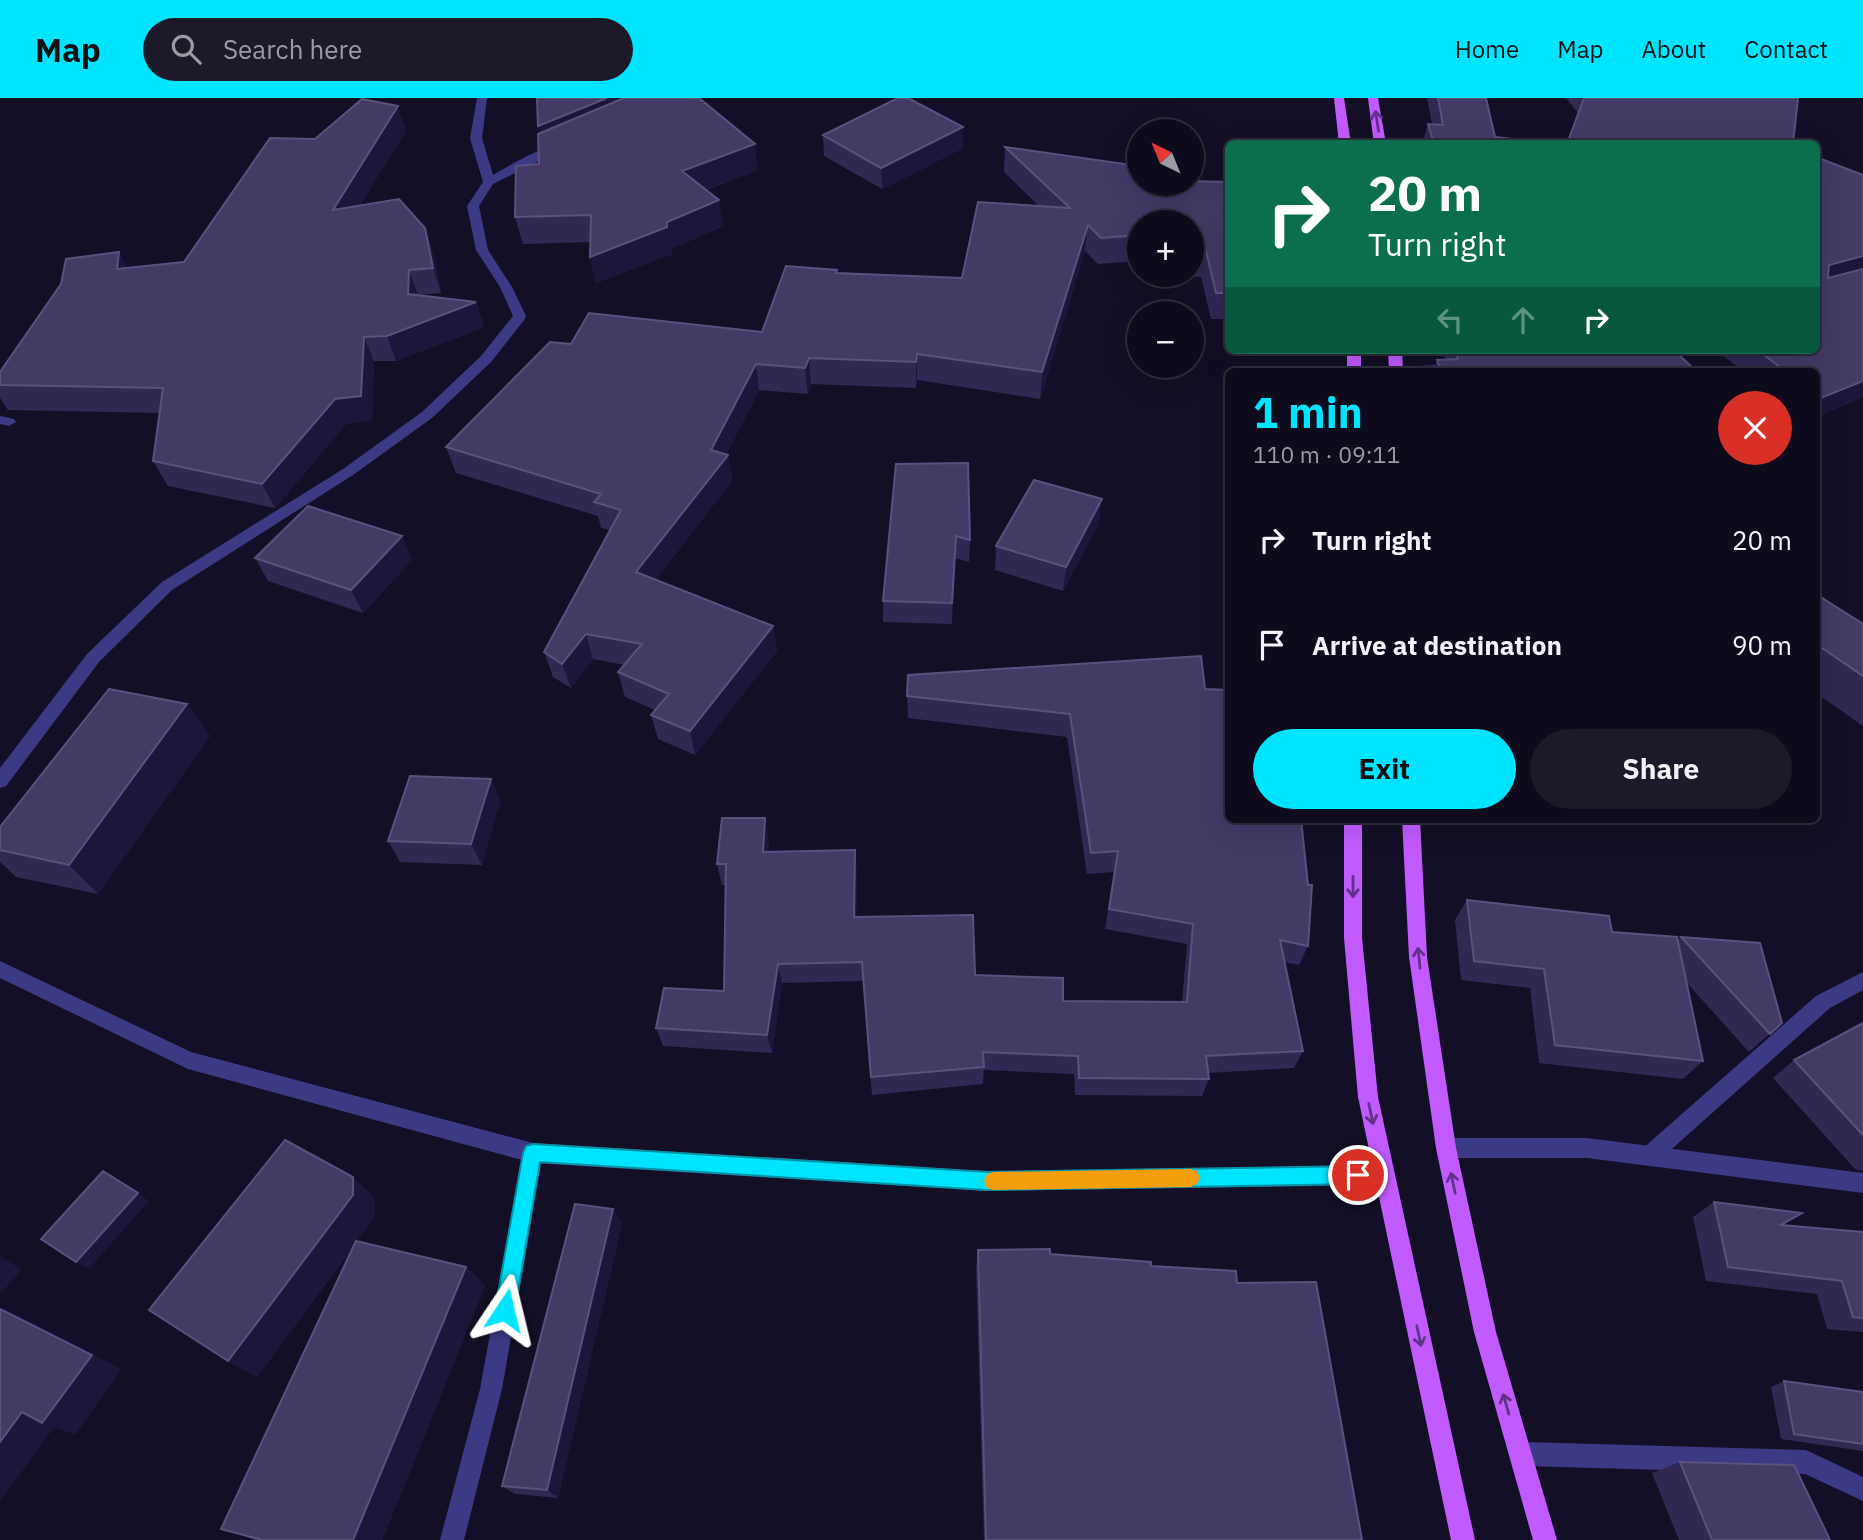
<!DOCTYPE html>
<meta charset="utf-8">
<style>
:root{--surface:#0e0b1c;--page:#1c1929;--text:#f1f3f6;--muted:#9b9ba3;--line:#2e2b3b;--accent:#00e5ff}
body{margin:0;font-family:"IBM Plex Sans",sans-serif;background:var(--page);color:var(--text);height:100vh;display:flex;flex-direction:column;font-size:26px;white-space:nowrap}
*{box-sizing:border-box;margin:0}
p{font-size:23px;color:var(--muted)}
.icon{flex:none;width:38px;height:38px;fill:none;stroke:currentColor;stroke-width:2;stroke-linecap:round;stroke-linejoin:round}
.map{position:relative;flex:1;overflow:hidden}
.details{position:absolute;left:1225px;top:270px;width:595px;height:455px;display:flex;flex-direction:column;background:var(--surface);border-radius:10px;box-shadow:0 7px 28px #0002,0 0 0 2px var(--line)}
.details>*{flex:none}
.banner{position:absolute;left:1225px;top:42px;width:595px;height:214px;border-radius:10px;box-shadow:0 7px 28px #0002,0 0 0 2px var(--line);background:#0b6e4f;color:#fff;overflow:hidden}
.needle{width:46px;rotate:317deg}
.tools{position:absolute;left:1127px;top:21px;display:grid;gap:14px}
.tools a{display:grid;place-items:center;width:77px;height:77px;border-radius:50%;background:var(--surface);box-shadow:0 7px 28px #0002,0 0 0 2px var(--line);font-size:35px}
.pin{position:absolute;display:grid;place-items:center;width:60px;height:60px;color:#fff;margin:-30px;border:4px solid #fff;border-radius:50%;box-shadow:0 2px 7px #0007}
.me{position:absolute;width:77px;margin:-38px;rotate:10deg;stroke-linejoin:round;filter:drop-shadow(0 0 5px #0008)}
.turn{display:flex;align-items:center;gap:24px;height:147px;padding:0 28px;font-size:32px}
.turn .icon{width:91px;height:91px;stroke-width:2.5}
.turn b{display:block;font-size:49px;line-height:60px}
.lanes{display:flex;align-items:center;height:66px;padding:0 28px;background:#0003;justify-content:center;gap:35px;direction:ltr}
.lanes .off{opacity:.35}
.round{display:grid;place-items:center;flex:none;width:74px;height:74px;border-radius:37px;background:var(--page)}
.head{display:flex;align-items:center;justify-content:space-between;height:119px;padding:0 28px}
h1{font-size:42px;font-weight:700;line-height:52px;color:var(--accent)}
.primary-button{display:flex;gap:14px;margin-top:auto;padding:14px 28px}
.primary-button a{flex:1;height:80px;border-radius:42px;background:var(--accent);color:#111;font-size:28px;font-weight:700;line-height:80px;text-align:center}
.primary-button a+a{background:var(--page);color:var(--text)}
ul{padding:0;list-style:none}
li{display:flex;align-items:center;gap:21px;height:105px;padding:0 28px}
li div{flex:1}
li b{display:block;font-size:26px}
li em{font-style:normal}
header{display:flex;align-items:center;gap:42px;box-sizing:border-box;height:98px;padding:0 35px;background:var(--accent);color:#111}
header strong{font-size:33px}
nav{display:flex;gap:38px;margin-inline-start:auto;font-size:24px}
.search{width:490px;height:63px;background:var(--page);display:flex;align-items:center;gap:18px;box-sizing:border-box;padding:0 24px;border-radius:38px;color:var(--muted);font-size:26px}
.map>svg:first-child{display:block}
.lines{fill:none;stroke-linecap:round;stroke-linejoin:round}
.minor{fill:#3d3a85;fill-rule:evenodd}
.tertiary{fill:#3d3a85;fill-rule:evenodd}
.primary{fill:#c25bff;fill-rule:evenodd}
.wall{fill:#312854}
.shaded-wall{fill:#1d163a}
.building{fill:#433a66;stroke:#5a527e;stroke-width:2}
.oneway{stroke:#623188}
.route{fill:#00e5ff;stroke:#0095a6;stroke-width:2}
.slow{fill:#f59e0b}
</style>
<header>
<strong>Map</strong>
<div class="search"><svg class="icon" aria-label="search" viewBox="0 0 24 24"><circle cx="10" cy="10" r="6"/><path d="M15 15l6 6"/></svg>Search here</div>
<nav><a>Home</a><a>Map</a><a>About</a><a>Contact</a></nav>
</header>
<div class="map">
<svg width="1863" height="1442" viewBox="0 0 1863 1442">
<rect width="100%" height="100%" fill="#130f26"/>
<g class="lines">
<path class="minor" d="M 477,0 L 487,0 L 482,40 L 493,77 C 507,69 554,40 567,49 L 493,86 L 479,108 L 488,152 L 512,189 L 526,218 L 525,221 L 491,264 L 432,320 L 353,377 L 172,492 L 99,564 L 6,688 L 0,690 L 0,670 L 87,556 L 162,484 L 343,371 L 422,314 L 481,258 L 513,218 L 500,189 L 476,152 L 467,108 L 483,84 L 470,40 Z
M 1456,266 L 1461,267 L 1461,273 L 1389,273 L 1396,269 Z
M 0,318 L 14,321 L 16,324 L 9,328 L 0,326 Z
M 1863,874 L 1863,892 L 1830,910 L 1656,1065 L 1649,1068 L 1642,1065 L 1639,1058 L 1642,1051 L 1816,898 Z
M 533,1045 L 540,1048 L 543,1055 L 502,1291 L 464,1442 L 440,1442 L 480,1291 L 523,1055 L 526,1048 Z
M 1521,1344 L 1806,1352 L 1863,1379 L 1863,1403 L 1805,1376 L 1521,1368 L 1513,1364 L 1509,1356 L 1513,1348 Z"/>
<path class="tertiary" d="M 0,863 L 191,954 L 533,1045 L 987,1073 L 1384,1067 L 1391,1070 L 1394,1077 L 1391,1084 L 1384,1087 L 987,1093 L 533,1065 L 188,971 L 0,880 Z
M 1446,1040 L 1587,1040 L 1863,1075 L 1863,1095 L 1587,1060 L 1446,1060 L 1439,1057 L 1436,1050 L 1439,1043 Z"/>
<path class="primary" d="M 1334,0 L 1344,0 L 1351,46 L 1339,46 Z
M 1368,0 L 1378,0 L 1386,46 L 1374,46 Z
M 1347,252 L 1361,252 L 1361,273 L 1347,273 Z
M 1388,252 L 1402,252 L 1403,273 L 1389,273 Z
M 1344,721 L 1362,721 L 1362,840 L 1378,999 L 1475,1442 L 1451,1442 L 1358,999 L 1344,840 Z
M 1402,721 L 1420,721 L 1427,859 L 1456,1050 L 1496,1234 L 1557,1442 L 1533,1442 L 1474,1234 L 1436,1050 L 1409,859 Z"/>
</g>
<path class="wall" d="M 1427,0 L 1486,0 L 1495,39 L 1558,46 L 1422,46 L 1428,26 L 1432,26 Z
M 1566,0 L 1798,0 L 1793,46 L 1566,46 L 1578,15 Z
M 406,33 L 360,107 L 425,130 L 433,154 L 441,195 L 418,197 L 476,204 L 484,229 L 396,263 L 374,263 L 372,322 L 346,326 L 275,410 L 168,388 L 153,363 L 160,315 L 8,312 L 0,300 L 0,274 L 128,170 L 184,164 L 315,41 Z
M 823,37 L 963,50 L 882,91 L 824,58 Z
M 1005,49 L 1139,86 L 1228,84 L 1228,221 L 1211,221 L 1201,179 L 1170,178 L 1170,177 L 1192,177 L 1192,124 L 1139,124 L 1139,163 L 1098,166 L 1085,153 L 1040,301 L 917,282 L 916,290 L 811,286 L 808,296 L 759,292 L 726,357 L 728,357 L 732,383 L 656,481 L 773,528 L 777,553 L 695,657 L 658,641 L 651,617 L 655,612 L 625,599 L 618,574 L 625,567 L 593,561 L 571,590 L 553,579 L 544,554 L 610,432 L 601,430 L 598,418 L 456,375 L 446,349 L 571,246 L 762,234 L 837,176 L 962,180 L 1039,108 L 1004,74 Z
M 758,72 L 706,92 L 723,128 L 671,151 L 672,156 L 596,185 L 590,159 L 590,144 L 523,146 L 515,119 Z
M 1443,252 L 1674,252 L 1696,273 L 1433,273 L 1437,262 L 1445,261 Z
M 1716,252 L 1816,252 L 1863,299 L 1816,319 L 1816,273 L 1743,273 Z
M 968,365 L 970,442 L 969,464 L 955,460 L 952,526 L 883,524 L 883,503 Z
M 1099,425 L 1063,493 L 995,472 L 996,448 Z
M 402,438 L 412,462 L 363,515 L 268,483 L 255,460 Z
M 1816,496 L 1863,526 L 1863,628 L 1816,595 Z
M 1205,591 L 1308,848 L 1299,867 L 1284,864 L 1303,953 L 1294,970 L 1208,975 L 1209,981 L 1202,998 L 1075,997 L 1074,976 L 984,972 L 983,986 L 872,997 L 863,883 L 782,885 L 772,955 L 663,948 L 656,930 L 724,893 L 726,787 L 722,787 L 717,766 L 769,741 L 768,754 L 857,773 L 856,819 L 975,877 L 1063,903 L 1182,904 L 1187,846 L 1105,831 L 1114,774 L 1087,776 L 1067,639 L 908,620 L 907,598 Z
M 187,606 L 210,638 L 98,796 L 16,779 L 0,764 L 0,729 Z
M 491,681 L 500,703 L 482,767 L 400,764 L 388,743 Z
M 1467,802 L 1612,834 L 1678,842 L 1681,839 L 1782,925 L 1749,954 L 1687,885 L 1703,963 L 1683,981 L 1539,965 L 1530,890 L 1461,882 L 1455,822 Z
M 1863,925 L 1863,1073 L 1855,1071 L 1773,980 L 1794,962 Z
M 353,1079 L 375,1101 L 375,1118 L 356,1143 L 466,1169 L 485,1188 L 382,1442 L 256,1442 L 221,1431 L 355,1146 L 257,1279 L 228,1263 Z
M 1714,1104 L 1782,1127 L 1863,1134 L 1863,1234 L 1827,1231 L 1817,1196 L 1706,1183 L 1693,1119 Z
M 622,1125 L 558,1400 L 515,1396 L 502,1388 Z
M 978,1152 L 1050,1156 L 1151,1168 L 1237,1185 L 1362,1442 L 984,1442 L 976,1172 Z
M 1784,1283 L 1863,1294 L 1863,1353 L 1781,1341 L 1771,1289 Z
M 1680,1364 L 1830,1442 L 1679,1442 L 1652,1375 Z"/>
<path class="shaded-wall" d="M 607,0 L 663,0 L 543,49 L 538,28 Z
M 398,8 L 406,33 L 342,137 L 333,112 Z
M 963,29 L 963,50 L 882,91 L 881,70 Z
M 755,46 L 758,72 L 686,99 L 682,73 Z
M 719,102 L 723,128 L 671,151 L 672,156 L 596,185 L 590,159 Z
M 1088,127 L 1085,153 L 1040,301 L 1042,274 Z
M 425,130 L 433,154 L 441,195 L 433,170 Z
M 119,154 L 132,179 L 117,171 Z
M 1863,158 L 1863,175 L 1816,189 L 1829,167 Z
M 409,172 L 418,197 L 417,221 L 408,196 Z
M 476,204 L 484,229 L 396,263 L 387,238 Z
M 364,239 L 374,263 L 372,322 L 346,326 L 275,410 L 262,386 L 335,301 Z
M 917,256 L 917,282 L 916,290 L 916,264 Z
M 809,260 L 811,286 L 808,296 L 805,270 Z
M 756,266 L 759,292 L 722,365 L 728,357 L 732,383 L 642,499 L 636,474 L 711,352 Z
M 1863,283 L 1863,299 L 1816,319 L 1816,307 L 1821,300 Z
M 1102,401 L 1099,425 L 1063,493 L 1066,469 Z
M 402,438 L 412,462 L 363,515 L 351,492 Z
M 956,438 L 952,526 L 952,505 Z
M 773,528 L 777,553 L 695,657 L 690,633 Z
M 586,536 L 593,561 L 571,590 L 562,566 Z
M 187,606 L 210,638 L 98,796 L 69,767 Z
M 491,681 L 500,703 L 482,767 L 471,746 Z
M 765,720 L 769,741 L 766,775 L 763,754 Z
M 855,752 L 857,773 L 855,839 L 854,819 Z
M 778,866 L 782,885 L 772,955 L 767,937 Z
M 353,1079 L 375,1101 L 375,1118 L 257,1279 L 228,1263 Z
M 138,1095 L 149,1103 L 89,1171 L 76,1164 Z
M 613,1111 L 622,1125 L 558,1400 L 547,1392 Z
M 0,1158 L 22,1172 L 0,1196 Z
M 466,1169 L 485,1188 L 382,1442 L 353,1442 Z
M 0,1211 L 122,1271 L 75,1337 L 54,1329 L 0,1404 Z"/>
<path class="building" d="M 537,0 L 607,0 L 538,28 Z
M 624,0 L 699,0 L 755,46 L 682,73 L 719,102 L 667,124 L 667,129 L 590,159 L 591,117 L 515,119 L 516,68 L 539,66 L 538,36 Z
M 898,0 L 908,0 L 963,29 L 881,70 L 823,37 Z
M 1438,0 L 1486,0 L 1495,39 L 1558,46 L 1434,46 L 1428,26 L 1443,27 Z
M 1584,0 L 1798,0 L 1793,46 L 1567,46 Z
M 362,1 L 398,8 L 333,112 L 399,101 L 425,130 L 433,170 L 409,172 L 408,196 L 476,204 L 387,238 L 364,239 L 361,298 L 335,301 L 262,386 L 153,363 L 163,290 L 0,287 L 0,274 L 61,186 L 66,161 L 119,154 L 117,171 L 184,164 L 270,40 L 315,41 Z
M 1005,49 L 1139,68 L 1139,86 L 1192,86 L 1192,83 L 1228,84 L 1228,195 L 1216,195 L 1206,153 L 1192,152 L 1192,124 L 1139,124 L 1139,137 L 1101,140 L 1088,127 L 1042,274 L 917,256 L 916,264 L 809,260 L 805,270 L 756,266 L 711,352 L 728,357 L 636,474 L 773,528 L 690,633 L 651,617 L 669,596 L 618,574 L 642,546 L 586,536 L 562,566 L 544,554 L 621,412 L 594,404 L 601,396 L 446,349 L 550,244 L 571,246 L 589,215 L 762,234 L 786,168 L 837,172 L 836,175 L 962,180 L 978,104 L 1070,110 Z
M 1816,59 L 1863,77 L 1863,158 L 1829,167 L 1828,180 L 1863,171 L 1863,283 L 1821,300 L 1816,297 L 1816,273 L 1785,273 L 1758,252 L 1816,252 Z
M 1485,252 L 1674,252 L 1696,273 L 1441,273 L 1437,262 L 1458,261 L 1456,253 Z
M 968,365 L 970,442 L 956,438 L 952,505 L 883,503 L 896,366 Z
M 1034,382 L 1102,401 L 1066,469 L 996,448 Z
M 308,408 L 402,438 L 351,492 L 255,460 Z
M 1816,496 L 1863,526 L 1863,578 L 1822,550 L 1816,554 Z
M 1201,558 L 1205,591 L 1228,592 L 1228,721 L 1301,721 L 1308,787 L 1312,787 L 1308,848 L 1280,842 L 1303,953 L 1206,958 L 1209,981 L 1079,980 L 1078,958 L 983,954 L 984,969 L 871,979 L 862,864 L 778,866 L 767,937 L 656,930 L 664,890 L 724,893 L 726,766 L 717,766 L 722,720 L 765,720 L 763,754 L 855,752 L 854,819 L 973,817 L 975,877 L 1063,880 L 1063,903 L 1187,904 L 1193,826 L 1109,811 L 1118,753 L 1091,755 L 1070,616 L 907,598 L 908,577 Z
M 109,591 L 187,606 L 69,767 L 0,752 L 0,729 Z
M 410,678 L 491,681 L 471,746 L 388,743 Z
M 1467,802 L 1609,818 L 1612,834 L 1677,839 L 1703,963 L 1555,947 L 1544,871 L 1474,863 Z
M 1681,839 L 1760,845 L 1782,925 L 1770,936 Z
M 1863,925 L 1863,1037 L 1794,962 Z
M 285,1042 L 353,1079 L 353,1097 L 228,1263 L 149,1212 Z
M 103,1073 L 138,1095 L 76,1164 L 41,1141 Z
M 1714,1104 L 1802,1115 L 1781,1127 L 1863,1134 L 1863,1220 L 1853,1219 L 1842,1183 L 1728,1169 Z
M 575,1106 L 613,1111 L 547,1392 L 502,1388 Z
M 356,1143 L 466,1169 L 353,1442 L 263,1442 L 221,1431 Z
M 1050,1151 L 1050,1156 L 1151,1164 L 1151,1168 L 1236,1173 L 1237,1185 L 1316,1184 L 1362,1442 L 986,1442 L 978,1152 Z
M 0,1211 L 92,1257 L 42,1325 L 22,1314 L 0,1344 Z
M 1784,1283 L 1863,1294 L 1863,1346 L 1794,1336 Z
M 1680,1364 L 1794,1367 L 1830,1442 L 1712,1442 Z"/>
<defs><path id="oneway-shaft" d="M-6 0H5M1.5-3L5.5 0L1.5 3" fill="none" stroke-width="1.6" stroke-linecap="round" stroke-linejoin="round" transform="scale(1.75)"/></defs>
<g class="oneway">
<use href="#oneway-shaft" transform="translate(1377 23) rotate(-99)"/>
<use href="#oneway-shaft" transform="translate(1353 789) rotate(90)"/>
<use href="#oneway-shaft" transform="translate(1419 860) rotate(-96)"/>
<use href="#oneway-shaft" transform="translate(1371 1016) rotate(78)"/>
<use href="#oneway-shaft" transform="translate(1453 1085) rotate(-102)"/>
<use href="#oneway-shaft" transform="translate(1419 1238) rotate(78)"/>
<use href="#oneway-shaft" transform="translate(1506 1306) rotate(-106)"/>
</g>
<path class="route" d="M 533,1046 L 987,1074 L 1358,1068 L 1365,1070 L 1367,1077 L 1365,1083 L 1358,1086 L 987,1092 L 540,1064 L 515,1212 L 512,1219 L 505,1222 L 498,1219 L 495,1212 L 523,1055 L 526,1048 Z"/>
<path class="slow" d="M 1191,1071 L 1197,1073 L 1200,1080 L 1197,1086 L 1191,1089 L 993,1092 L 987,1090 L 984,1083 L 987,1076 L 993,1074 Z"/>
</svg>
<div class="tools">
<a><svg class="needle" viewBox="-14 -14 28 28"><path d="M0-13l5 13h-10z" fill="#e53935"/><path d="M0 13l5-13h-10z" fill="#9b9ba3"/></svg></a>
<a>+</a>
<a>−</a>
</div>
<div class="pin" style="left:1358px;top:1077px;background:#d93025"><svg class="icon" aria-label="arrive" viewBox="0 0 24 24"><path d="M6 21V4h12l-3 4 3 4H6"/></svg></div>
<svg class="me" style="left:505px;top:1212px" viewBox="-20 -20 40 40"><path d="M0-17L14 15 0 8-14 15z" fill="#00e5ff" stroke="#fff" stroke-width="4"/></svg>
<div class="banner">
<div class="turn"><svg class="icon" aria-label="right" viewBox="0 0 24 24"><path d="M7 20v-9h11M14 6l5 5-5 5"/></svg><div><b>20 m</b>Turn right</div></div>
<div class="lanes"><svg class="icon off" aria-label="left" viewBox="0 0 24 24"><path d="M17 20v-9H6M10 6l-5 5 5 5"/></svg><svg class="icon off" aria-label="ahead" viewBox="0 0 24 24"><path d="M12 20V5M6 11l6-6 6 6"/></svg><svg class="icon" aria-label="right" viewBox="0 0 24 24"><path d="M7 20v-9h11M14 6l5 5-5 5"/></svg></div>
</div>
<section class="details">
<div class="head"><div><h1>1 min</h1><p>110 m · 09:11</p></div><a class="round" style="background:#d93025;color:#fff"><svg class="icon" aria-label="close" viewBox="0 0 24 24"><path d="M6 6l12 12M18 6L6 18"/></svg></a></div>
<ul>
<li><svg class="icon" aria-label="right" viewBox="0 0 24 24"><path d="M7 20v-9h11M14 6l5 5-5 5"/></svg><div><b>Turn right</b></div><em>20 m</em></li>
<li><svg class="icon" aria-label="arrive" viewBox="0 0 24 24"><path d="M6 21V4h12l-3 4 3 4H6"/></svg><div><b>Arrive at destination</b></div><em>90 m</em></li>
</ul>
<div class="primary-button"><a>Exit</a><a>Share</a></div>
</section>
</div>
